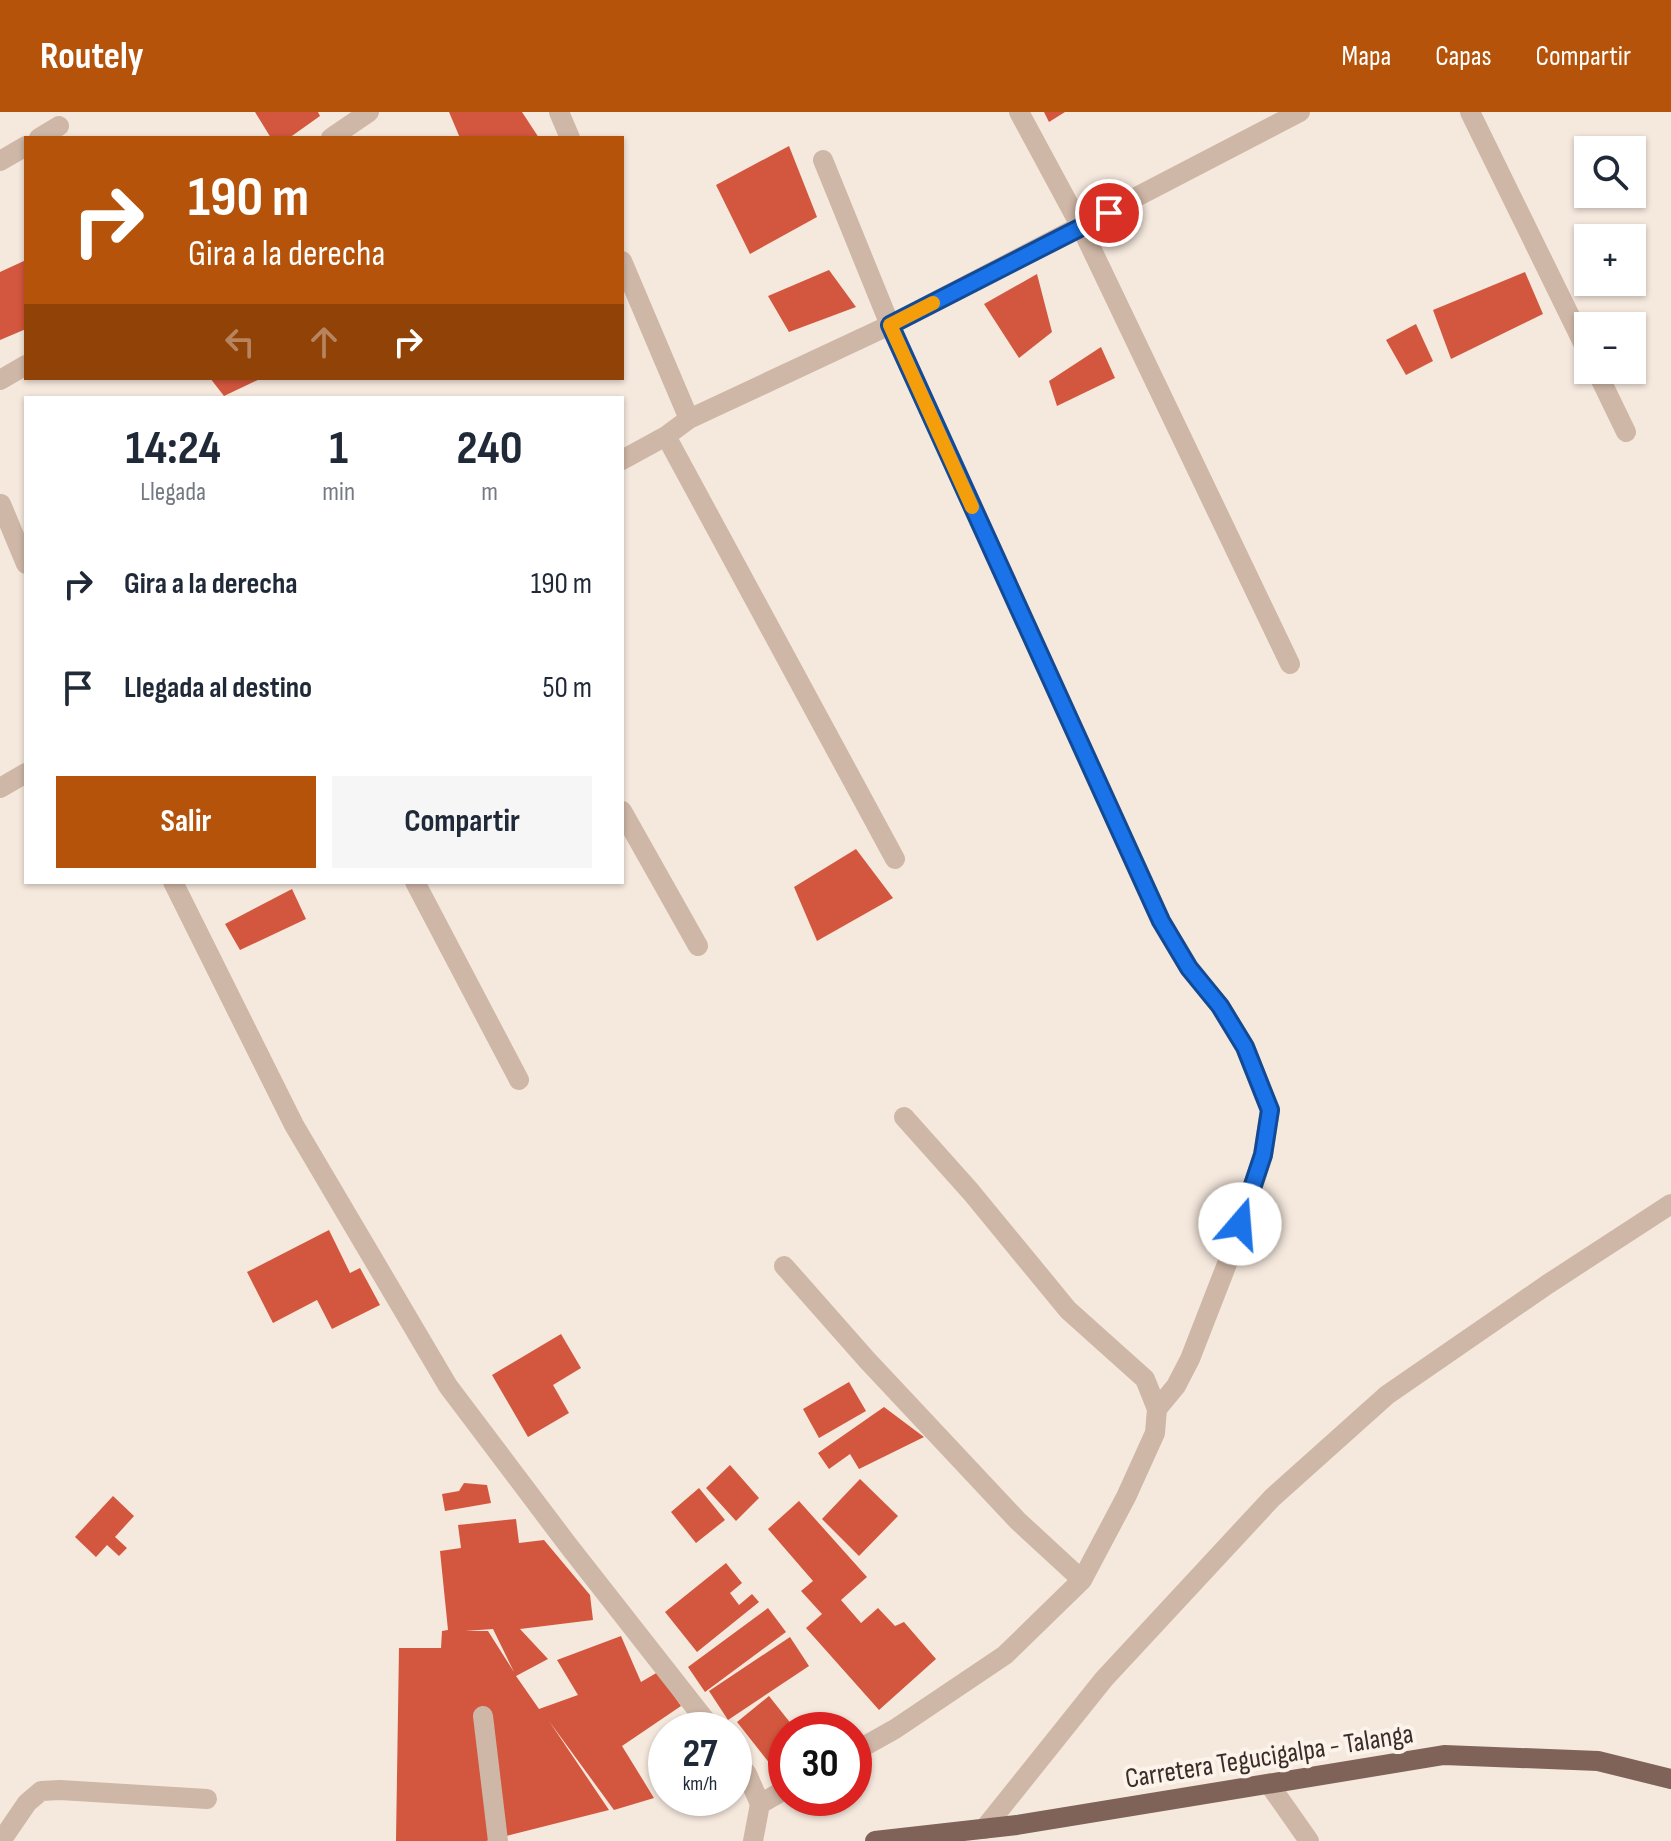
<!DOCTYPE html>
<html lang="es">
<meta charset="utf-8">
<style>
:root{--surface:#fff;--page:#f6f6f7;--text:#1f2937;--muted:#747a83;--accent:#b45309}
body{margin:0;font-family:"Sofia Sans Condensed",sans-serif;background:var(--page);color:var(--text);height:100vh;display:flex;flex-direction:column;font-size:30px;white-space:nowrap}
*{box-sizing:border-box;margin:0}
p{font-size:26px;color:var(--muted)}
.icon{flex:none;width:44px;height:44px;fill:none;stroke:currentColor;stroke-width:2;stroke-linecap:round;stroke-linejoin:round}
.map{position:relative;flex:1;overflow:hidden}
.side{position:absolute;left:24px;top:284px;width:600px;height:488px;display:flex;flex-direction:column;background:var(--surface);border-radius:0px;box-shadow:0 2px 6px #0004}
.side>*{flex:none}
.hud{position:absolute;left:24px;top:24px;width:600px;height:244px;border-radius:0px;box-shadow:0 2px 6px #0004;background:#b45309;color:#fff;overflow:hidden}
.fabs{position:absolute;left:1574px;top:24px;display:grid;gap:16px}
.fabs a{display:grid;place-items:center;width:72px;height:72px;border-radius:0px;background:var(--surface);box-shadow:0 2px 6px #0004;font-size:40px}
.speed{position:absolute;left:648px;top:1600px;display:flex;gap:16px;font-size:40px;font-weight:700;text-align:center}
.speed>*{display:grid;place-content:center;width:104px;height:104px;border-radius:50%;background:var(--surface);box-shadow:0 2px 6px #0004;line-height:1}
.speed small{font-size:20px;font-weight:400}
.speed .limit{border:12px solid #d22;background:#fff;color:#111}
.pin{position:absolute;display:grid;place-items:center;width:68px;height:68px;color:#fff;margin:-34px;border:4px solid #fff;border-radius:50%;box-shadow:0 2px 8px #0007}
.me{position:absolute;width:88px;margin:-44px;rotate:18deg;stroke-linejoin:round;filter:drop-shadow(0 0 6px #0008)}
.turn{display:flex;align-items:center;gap:28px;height:168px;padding:0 32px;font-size:36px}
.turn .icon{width:104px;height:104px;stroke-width:2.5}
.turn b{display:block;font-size:56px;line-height:68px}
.lanes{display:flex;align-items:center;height:76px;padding:0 32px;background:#0003;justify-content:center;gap:40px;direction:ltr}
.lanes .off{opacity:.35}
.eta{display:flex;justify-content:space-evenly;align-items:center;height:136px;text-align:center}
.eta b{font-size:48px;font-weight:700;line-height:56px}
.cta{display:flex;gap:16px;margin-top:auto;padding:16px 32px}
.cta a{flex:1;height:92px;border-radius:0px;background:var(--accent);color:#fff;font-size:32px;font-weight:700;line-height:92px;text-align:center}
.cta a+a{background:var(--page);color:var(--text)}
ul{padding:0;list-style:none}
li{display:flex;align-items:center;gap:24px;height:104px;padding:0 32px}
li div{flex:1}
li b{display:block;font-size:30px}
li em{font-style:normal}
header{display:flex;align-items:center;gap:48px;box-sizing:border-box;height:112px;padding:0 40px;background:var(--accent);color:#fff}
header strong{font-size:38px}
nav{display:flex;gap:44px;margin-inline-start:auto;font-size:28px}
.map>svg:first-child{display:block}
.building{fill:#d3573e;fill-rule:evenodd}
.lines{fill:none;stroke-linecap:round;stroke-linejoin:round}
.minor{stroke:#cfb7a7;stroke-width:20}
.major{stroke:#7f6258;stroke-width:20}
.route-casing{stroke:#114b97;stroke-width:20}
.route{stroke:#1a73e8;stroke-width:14}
.slow{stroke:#f59e0b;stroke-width:14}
.labels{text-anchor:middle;stroke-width:8;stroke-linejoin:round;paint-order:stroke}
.street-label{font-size:28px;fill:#3b2d29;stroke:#fcf3eb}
</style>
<header>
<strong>Routely</strong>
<nav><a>Mapa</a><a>Capas</a><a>Compartir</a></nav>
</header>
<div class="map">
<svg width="1671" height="1729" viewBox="0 0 1671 1729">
<rect width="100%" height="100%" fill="#f5e8dd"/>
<path class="building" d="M 255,0 L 318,0 L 320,4 L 289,26 L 271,26 Z
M 449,0 L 522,0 L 539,26 L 460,26 Z
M 1044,0 L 1065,0 L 1049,10 Z
M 789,34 L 817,105 L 750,142 L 716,73 Z
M 26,148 L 26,217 L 0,228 L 0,160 Z
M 829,158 L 856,195 L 789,220 L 768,184 Z
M 1525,160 L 1543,202 L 1451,247 L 1433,198 Z
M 1037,162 L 1052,220 L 1019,246 L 984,192 Z
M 1416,212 L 1433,249 L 1406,263 L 1386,228 Z
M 1101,235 L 1115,266 L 1057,294 L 1049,269 Z
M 210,266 L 262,266 L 224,284 Z
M 856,737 L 893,786 L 817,829 L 794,775 Z
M 292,777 L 306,807 L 240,838 L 225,812 Z
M 329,1118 L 350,1161 L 360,1156 L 380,1193 L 332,1217 L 317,1188 L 273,1211 L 247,1160 Z
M 561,1222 L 581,1256 L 553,1273 L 569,1301 L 528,1325 L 492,1263 Z
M 849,1270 L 866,1299 L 819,1326 L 803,1297 Z
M 884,1295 L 924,1325 L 859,1357 L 850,1342 L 829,1357 L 818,1341 Z
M 730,1353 L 759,1386 L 736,1409 L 706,1376 Z
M 860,1367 L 898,1404 L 859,1444 L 822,1407 Z
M 464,1371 L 487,1373 L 491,1391 L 445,1399 L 442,1382 L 459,1379 Z
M 699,1376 L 725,1408 L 696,1431 L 671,1400 Z
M 113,1384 L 134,1404 L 115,1425 L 127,1436 L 119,1444 L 107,1433 L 96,1445 L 75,1425 Z
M 799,1389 L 867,1465 L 841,1488 L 861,1511 L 878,1496 L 895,1514 L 904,1510 L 936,1547 L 879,1598 L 806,1516 L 822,1502 L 801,1479 L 813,1469 L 768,1417 Z
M 516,1407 L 519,1431 L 544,1428 L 590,1483 L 593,1508 L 520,1517 L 548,1547 L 516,1564 L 539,1597 L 578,1583 L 557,1548 L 621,1524 L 641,1570 L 658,1560 L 681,1594 L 622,1634 L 654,1686 L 614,1698 L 549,1609 L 609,1698 L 486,1729 L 396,1729 L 399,1536 L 441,1536 L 442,1519 L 448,1518 L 440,1439 L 461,1436 L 458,1413 ZM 493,1517 L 514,1560 L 488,1519 L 465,1519 Z
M 726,1451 L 742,1471 L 730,1481 L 739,1493 L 752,1482 L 759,1490 L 697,1540 L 665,1500 Z
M 768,1496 L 786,1520 L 705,1580 L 688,1555 Z
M 790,1525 L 809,1554 L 728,1608 L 709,1579 Z
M 769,1584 L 796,1618 L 786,1618 L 786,1672 L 737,1610 Z"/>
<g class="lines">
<path class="minor" d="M 559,0 L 570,26
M 1019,0 L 1081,115 L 1290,552
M 1470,0 L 1588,241
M 39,26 L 59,14
M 331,26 L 369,0
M 823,48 L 890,213 L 1161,809 L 1189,856 L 1220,894 L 1245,935 L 1270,998 L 1263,1043 L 1232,1139 L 1190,1247 L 1176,1274 L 1157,1297
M 0,49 L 26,34
M 622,149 L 689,307
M 1596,258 L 1626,320
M 0,268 L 26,253
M 666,324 L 895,747
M 622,348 L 666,324 L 689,307 L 890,213 L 1300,0
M 1,392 L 26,452
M 0,676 L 26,661
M 622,699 L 698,834
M 173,770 L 294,1013 L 448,1274 L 568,1433 L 713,1618
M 415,770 L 519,968
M 904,1005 L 971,1080 L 1068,1198 L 1145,1267 L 1157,1297 L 1155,1321 L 1126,1385 L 1082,1468
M 784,1154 L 867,1248 L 1018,1409 L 1082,1468 L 1005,1543 L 895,1617 L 854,1640
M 483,1604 L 498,1729
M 734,1645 L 747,1662 L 760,1692 L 753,1729
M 1269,1672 L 1309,1729
M 760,1692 L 786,1677
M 984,1717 L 1104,1567 L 1272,1386 L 1387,1283 L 1548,1172 L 1671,1092
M 1,1729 L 27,1691 L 41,1679 L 60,1678 L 207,1687"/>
<path class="major" d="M 875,1729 L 1017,1713 L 1444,1643 L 1598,1649 L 1671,1667"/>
</g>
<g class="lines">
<defs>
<path id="route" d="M 1109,101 L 890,213 L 1161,809 L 1189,856 L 1220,894 L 1245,935 L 1270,998 L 1263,1043 L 1240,1112"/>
</defs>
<use href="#route" class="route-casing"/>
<use href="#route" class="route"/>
<path class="slow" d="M 933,191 L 890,213 L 972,395"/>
</g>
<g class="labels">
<g class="street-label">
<text transform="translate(1269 1643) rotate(-9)" y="10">Carretera Tegucigalpa - Talanga</text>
</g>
</g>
</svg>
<div class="fabs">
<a><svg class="icon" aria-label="search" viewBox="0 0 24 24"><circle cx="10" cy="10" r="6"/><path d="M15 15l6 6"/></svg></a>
<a>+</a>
<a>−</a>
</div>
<div class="speed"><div>27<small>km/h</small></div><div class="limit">30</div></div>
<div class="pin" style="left:1109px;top:101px;background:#d93025"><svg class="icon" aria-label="arrive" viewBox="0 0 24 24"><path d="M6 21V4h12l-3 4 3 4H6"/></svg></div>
<svg class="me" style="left:1240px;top:1112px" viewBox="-20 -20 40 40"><circle r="19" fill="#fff"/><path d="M0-13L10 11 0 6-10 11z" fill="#1a73e8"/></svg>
<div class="hud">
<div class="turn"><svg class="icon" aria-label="right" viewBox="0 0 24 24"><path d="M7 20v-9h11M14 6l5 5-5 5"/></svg><div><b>190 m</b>Gira a la derecha</div></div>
<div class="lanes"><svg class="icon off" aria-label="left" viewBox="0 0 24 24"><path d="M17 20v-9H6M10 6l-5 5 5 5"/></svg><svg class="icon off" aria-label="ahead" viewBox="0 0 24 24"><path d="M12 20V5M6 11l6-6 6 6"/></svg><svg class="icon" aria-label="right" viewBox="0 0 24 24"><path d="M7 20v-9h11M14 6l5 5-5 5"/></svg></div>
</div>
<section class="side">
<div class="eta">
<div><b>14:24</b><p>Llegada</p></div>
<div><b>1</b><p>min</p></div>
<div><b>240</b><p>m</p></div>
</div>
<ul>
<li><svg class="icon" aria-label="right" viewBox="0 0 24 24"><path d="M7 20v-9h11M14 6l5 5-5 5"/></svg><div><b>Gira a la derecha</b></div><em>190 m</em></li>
<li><svg class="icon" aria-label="arrive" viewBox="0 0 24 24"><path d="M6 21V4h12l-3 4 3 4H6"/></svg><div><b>Llegada al destino</b></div><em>50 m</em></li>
</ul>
<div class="cta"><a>Salir</a><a>Compartir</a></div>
</section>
</div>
